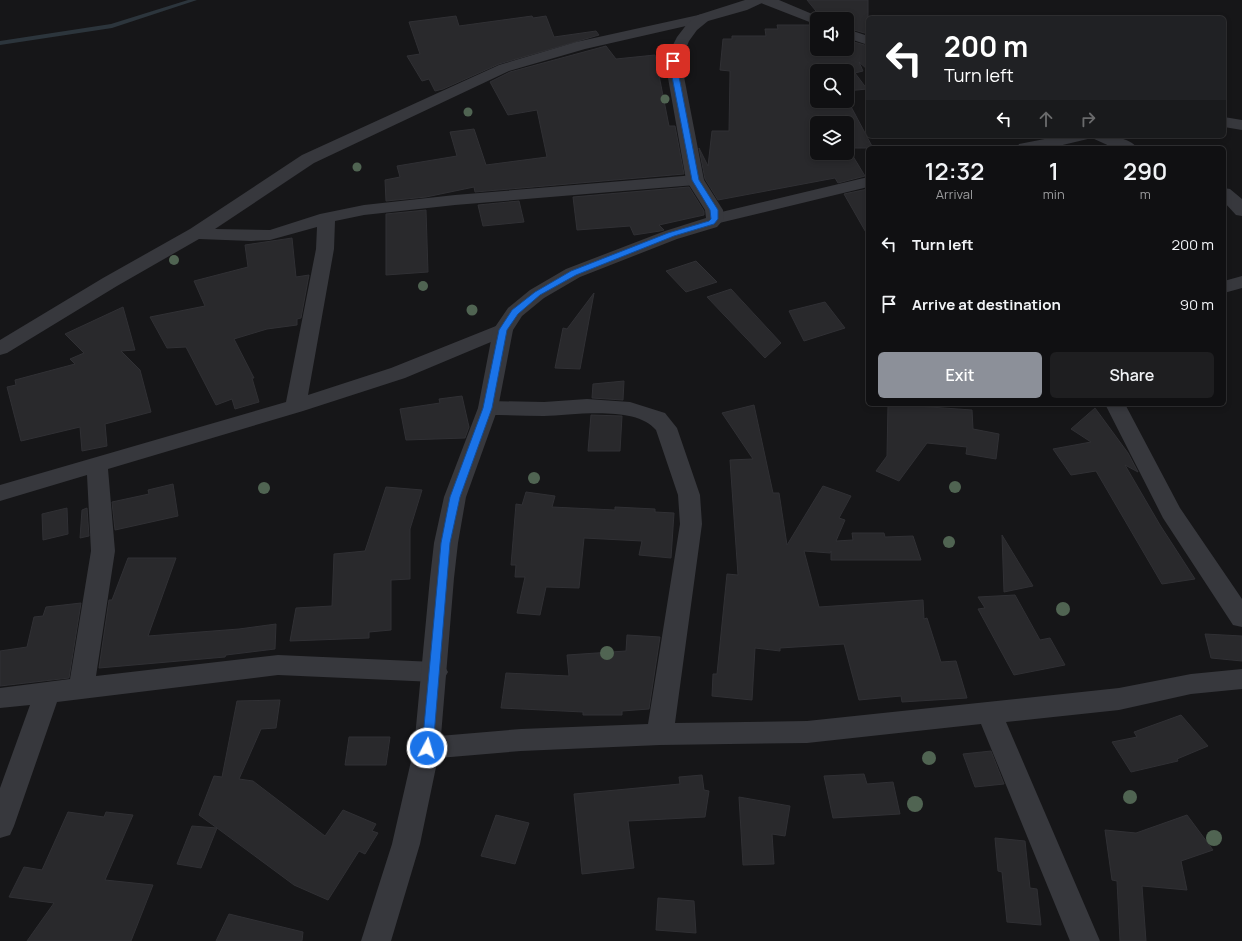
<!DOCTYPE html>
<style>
:root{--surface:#101012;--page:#1e1e20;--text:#f1f3f6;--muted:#9c9d9f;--line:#303032;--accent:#8c9099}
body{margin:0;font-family:Manrope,sans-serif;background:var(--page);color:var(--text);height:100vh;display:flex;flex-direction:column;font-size:15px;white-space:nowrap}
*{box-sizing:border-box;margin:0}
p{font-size:13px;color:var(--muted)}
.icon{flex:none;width:22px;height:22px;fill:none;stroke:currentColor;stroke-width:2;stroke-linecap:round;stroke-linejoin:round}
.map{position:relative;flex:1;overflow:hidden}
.sheet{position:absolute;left:866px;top:146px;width:360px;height:260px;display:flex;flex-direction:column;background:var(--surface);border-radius:6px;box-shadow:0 2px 6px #0003,0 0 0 1px var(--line)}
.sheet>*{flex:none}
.banner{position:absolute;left:866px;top:16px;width:360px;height:122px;border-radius:6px;box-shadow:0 2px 6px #0003,0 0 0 1px var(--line);background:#202124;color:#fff;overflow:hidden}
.fabs{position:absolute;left:810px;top:12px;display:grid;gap:8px}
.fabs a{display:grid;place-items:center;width:44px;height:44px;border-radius:6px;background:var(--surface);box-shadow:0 2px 6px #0003,0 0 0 1px var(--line);font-size:20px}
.pin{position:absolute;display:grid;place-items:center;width:34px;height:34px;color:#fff;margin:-17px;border-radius:8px;box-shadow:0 2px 6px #0006}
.me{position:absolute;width:44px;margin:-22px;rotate:6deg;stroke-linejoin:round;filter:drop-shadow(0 0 3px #0008)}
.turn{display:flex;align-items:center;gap:14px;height:84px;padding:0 12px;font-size:18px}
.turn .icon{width:52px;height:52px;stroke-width:2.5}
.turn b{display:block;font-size:28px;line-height:34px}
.lanes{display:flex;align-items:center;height:38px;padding:0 12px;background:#0003;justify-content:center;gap:20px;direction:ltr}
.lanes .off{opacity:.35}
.eta{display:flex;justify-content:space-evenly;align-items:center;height:68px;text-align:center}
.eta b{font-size:24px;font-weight:600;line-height:28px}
.action{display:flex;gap:8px;margin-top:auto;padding:8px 12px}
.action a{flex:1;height:46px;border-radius:6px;background:var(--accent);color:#fff;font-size:16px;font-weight:600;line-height:46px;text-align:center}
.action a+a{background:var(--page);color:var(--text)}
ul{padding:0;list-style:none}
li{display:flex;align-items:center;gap:12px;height:60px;padding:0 12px}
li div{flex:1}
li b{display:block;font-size:15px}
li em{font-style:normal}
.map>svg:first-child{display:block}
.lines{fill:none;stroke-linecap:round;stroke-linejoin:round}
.stream{fill:#2c353c;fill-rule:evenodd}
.building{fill:#29292c;stroke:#303034;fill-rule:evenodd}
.minor{fill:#37383d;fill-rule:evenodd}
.tertiary{fill:#37383d;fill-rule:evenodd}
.tree{fill:#506452}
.route{fill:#1a73e8;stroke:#114b97}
</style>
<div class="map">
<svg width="1242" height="941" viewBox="0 0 1242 941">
<rect width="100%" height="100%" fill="#161618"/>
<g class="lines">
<path class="stream" d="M 188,0 L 197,0 L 112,28 L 0,45 L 0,41 L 111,24 Z"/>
</g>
<path class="building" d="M 807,0 L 868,0 L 868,34 L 847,28 L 847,19 L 825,19 L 820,16 Z
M 456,16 L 459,26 L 532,16 L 533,18 L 546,16 L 554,37 L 596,31 L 599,35 L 499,64 L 443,89 L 435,91 L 429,79 L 422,81 L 407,56 L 420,54 L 409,22 Z
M 777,25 L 817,25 L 817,49 L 847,49 L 847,40 L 868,46 L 868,70 L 859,62 L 863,71 L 855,73 L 867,89 L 847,91 L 847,71 L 817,71 L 817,101 L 847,101 L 847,99 L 873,148 L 848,148 L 865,176 L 838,183 L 835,178 L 718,200 L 705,179 L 699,148 L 708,166 L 712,131 L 729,131 L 730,73 L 730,71 L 720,70 L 723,39 L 732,39 L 732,36 L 766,36 L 765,29 L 778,29 ZM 817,123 L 847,123 L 847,153 L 817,153 Z
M 606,46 L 616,59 L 655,55 L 669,126 L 675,126 L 684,174 L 475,192 L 474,187 L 426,197 L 386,201 L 385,180 L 400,177 L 397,166 L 457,156 L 450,132 L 474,129 L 486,165 L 547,157 L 537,110 L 508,115 L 490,82 L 510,72 Z
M 689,187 L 704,211 L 704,215 L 659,225 L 664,230 L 660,231 L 634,235 L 630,226 L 577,230 L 573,197 Z
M 868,189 L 868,236 L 844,194 Z
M 519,201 L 524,222 L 483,226 L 478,205 Z
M 426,210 L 428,272 L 386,275 L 386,214 Z
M 292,238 L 296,277 L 309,275 L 301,318 L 297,319 L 297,325 L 267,329 L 234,339 L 254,378 L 252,378 L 259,402 L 235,409 L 232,399 L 216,405 L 186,347 L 167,348 L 150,317 L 205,306 L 194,281 L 248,267 L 245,245 Z
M 696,261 L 717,282 L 686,292 L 666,271 Z
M 731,289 L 781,343 L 765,358 L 707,297 Z
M 594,293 L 580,369 L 555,368 L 563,328 L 567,329 Z
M 825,302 L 845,328 L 804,341 L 789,311 Z
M 123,307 L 135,350 L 121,351 L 140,370 L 151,412 L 105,424 L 107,446 L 82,451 L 80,427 L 21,441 L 7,387 L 16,385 L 15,380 L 75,364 L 70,359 L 84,353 L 65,334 Z
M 624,381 L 623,400 L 592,398 L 593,384 Z
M 462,396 L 469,427 L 465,438 L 406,440 L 400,409 L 440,403 L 439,399 Z
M 888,404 L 972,410 L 973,429 L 999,434 L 996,459 L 966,454 L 967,447 L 927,443 L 899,481 L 876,471 L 887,456 Z
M 754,405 L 773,493 L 779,493 L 787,545 L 823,486 L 851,496 L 839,518 L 845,520 L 836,541 L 853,540 L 852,533 L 884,533 L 885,537 L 913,536 L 921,560 L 831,560 L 831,551 L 830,553 L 804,551 L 819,607 L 923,600 L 924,619 L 927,618 L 941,662 L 956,661 L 967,698 L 902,702 L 901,696 L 859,700 L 844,644 L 780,648 L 780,651 L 755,648 L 752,700 L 712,696 L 713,674 L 717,674 L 727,574 L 738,575 L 730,460 L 753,459 L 722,413 Z
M 1095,408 L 1128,453 L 1138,472 L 1125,465 L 1160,525 L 1195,579 L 1162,584 L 1096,471 L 1071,475 L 1053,449 L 1091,442 L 1071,429 Z
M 591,415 L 622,416 L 620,451 L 588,451 Z
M 173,484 L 178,516 L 115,530 L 112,502 L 149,494 L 148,490 Z
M 386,487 L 422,490 L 410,529 L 410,579 L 391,580 L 391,630 L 369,632 L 369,638 L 290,641 L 296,608 L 332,606 L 334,554 L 365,551 Z
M 526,492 L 555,496 L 552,507 L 615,510 L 615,507 L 655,509 L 655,512 L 674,513 L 671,558 L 639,555 L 642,541 L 584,538 L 579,588 L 546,587 L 540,615 L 517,613 L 525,577 L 515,577 L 516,565 L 511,565 L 516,504 L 522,505 Z
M 67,508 L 68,534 L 43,540 L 42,514 Z
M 87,508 L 89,536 L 80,538 L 82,510 Z
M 1002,535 L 1033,586 L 1004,592 Z
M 128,558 L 176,558 L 148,636 L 239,629 L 276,624 L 275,649 L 226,655 L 225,657 L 99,668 L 109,600 L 112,600 Z
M 1015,595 L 1040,640 L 1050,638 L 1065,665 L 1014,675 L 978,609 L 985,608 L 978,597 Z
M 81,603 L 69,678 L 0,686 L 0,651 L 27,647 L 34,617 L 43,616 L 46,607 Z
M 1205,634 L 1242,636 L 1242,661 L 1211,658 Z
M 627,635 L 660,637 L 649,709 L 622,711 L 622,715 L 583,715 L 583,712 L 501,708 L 506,673 L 569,676 L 567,655 L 626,651 Z
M 280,700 L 276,728 L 261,729 L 239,779 L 253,781 L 325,836 L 343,810 L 376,824 L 372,831 L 378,833 L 365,854 L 359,851 L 328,900 L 294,885 L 217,828 L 201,868 L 177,864 L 192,826 L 217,828 L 199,815 L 214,776 L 222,777 L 237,701 Z
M 1181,715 L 1208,746 L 1177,759 L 1178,761 L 1131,772 L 1112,742 L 1137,737 L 1134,732 Z
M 349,737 L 390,737 L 386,765 L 345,765 Z
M 991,751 L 1004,784 L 975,787 L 963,754 Z
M 864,774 L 867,784 L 893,782 L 900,814 L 833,818 L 824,776 Z
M 702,775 L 704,790 L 709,791 L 705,817 L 628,821 L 634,868 L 582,874 L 574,794 L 680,784 L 679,777 Z
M 739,797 L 790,806 L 785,836 L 772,834 L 774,864 L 743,865 Z
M 68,812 L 104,817 L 106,812 L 133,815 L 105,880 L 153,885 L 131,941 L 27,941 L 54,903 L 9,897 L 24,867 L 42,870 Z
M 496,815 L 529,823 L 515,864 L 481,856 Z
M 1187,815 L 1213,850 L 1181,861 L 1187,890 L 1142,886 L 1146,941 L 1120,941 L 1117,881 L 1112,880 L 1105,830 L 1136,833 Z
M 995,838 L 1025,841 L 1030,888 L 1037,889 L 1041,925 L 1007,922 L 1002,872 L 998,871 Z
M 658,898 L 694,901 L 696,933 L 656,930 Z
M 229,914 L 303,932 L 302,941 L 216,941 Z"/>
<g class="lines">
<path class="minor" d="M 759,0 L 779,0 L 824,19 L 817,19 L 817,24 L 812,23 L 761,3 Z
M 703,14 L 708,15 L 710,18 L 708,21 L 585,49 L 509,71 L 314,163 L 215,229 L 270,230 L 320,214 L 364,205 L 455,195 L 695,175 L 701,176 L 704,180 L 701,184 L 695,185 L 455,205 L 364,215 L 335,221 L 334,249 L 308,395 L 391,368 L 496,326 L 503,324 L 510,326 L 513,330 L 510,334 L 405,378 L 303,411 L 108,469 L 115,551 L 96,676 L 278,655 L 435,662 L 444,665 L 448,672 L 444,679 L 435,682 L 278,675 L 57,702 L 14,826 L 10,835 L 0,838 L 0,788 L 30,705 L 0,708 L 0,688 L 70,679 L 91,551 L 87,475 L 0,501 L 0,485 L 286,402 L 316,249 L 317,227 L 270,240 L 251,241 L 199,239 L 117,286 L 7,353 L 0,355 L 0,340 L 103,278 L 190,229 L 302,155 L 499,65 L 576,42 Z
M 847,29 L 868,36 L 868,45 L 847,38 Z
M 1224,117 L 1242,120 L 1242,130 L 1224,127 Z
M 1060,136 C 1079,136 1126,131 1137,148 L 1114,148 L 1092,138 L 1050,148 L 1017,148 L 1019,144 Z
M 868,177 L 868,187 L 715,224 L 709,223 L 706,219 L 709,215 Z
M 1224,188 L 1230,189 L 1242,199 L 1242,216 L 1236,215 L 1224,202 Z
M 1242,276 L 1242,288 L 1224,293 L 1224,281 Z
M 587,399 L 630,402 L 665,413 L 677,428 L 700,495 L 702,524 L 675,723 L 807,721 L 1119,688 L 1191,674 L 1242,669 L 1242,689 L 1191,694 L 1119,710 L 1006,722 L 1100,941 L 1070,941 L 981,724 L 807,743 L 660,745 L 521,751 L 427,759 L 418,756 L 414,748 L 418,740 L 427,737 L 521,729 L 648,724 L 680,524 L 678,495 L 656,430 C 636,405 573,415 544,416 C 525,416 506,415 488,415 L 481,413 L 478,408 L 481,403 L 488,401 L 544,402 Z
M 1105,404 L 1125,404 L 1180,508 L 1242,599 L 1242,627 L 1233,625 L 1163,518 Z"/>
<path class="tertiary" d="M 745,0 L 764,0 L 762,3 L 747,10 L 708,21 L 697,30 L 689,41 L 681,61 L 704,180 L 723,210 L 724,219 L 717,227 L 677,239 L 580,277 L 544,298 L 522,316 L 513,330 L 498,408 L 466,497 L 458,543 L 454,578 L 440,748 L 420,844 L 391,941 L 361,941 L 392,844 L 414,748 L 430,578 L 434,543 L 444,497 L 478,408 L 493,330 L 508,308 L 530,290 L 566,269 L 665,231 L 706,218 L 705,210 L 686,180 L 665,61 L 677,37 L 687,24 L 698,15 Z"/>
</g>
<g class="tree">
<circle cx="665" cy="99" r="4.5"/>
<circle cx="468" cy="112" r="4.5"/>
<circle cx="357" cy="167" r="4.5"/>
<circle cx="174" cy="260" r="5"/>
<circle cx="423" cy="286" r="5"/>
<circle cx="472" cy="310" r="5.5"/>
<circle cx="534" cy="478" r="6"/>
<circle cx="955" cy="487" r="6"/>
<circle cx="264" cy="488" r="6"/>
<circle cx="949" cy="542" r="6"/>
<circle cx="1063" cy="609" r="7"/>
<circle cx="607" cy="653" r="7"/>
<circle cx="929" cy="758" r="7"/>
<circle cx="1130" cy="797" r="7"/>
<circle cx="915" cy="804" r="8"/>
<circle cx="1214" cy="838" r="8"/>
</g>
<path class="route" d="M 673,59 L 676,61 L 699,180 L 718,210 L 718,219 L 714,224 L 674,236 L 576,275 L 540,295 L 518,314 L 507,330 L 492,408 L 460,497 L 450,543 L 433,748 L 431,751 L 423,751 L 422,748 L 441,543 L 450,497 L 483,408 L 499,330 L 512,310 L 535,292 L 571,271 L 668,233 L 709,221 L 711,219 L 710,210 L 692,180 L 669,61 Z"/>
</svg>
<div class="fabs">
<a><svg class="icon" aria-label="sound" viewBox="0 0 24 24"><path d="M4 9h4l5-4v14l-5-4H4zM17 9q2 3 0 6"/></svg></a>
<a><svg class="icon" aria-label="search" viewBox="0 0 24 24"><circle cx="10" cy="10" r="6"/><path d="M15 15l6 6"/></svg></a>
<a><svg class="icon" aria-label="layers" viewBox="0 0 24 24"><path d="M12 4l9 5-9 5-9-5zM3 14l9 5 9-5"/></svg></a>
</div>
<div class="pin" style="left:673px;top:61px;background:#d93025"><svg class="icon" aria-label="arrive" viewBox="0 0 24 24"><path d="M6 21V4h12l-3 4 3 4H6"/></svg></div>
<svg class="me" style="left:427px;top:748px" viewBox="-20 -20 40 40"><circle r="17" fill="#1a73e8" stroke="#fff" stroke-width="3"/><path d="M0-11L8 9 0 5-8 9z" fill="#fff"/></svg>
<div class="banner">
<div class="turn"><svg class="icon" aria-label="left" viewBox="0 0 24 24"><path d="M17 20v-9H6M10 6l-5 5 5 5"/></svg><div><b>200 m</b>Turn left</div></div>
<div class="lanes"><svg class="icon" aria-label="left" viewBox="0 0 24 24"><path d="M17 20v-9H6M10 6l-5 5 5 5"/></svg><svg class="icon off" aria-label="ahead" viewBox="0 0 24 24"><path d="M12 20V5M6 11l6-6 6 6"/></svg><svg class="icon off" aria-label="right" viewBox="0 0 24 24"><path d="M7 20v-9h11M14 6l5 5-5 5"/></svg></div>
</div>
<section class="sheet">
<div class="eta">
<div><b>12:32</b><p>Arrival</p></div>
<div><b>1</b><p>min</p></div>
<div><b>290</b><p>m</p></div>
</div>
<ul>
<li><svg class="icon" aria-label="left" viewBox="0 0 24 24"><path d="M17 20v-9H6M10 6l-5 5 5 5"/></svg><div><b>Turn left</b></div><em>200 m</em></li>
<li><svg class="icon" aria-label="arrive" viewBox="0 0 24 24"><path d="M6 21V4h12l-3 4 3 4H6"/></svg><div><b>Arrive at destination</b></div><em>90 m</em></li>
</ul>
<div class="action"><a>Exit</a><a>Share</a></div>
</section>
</div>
